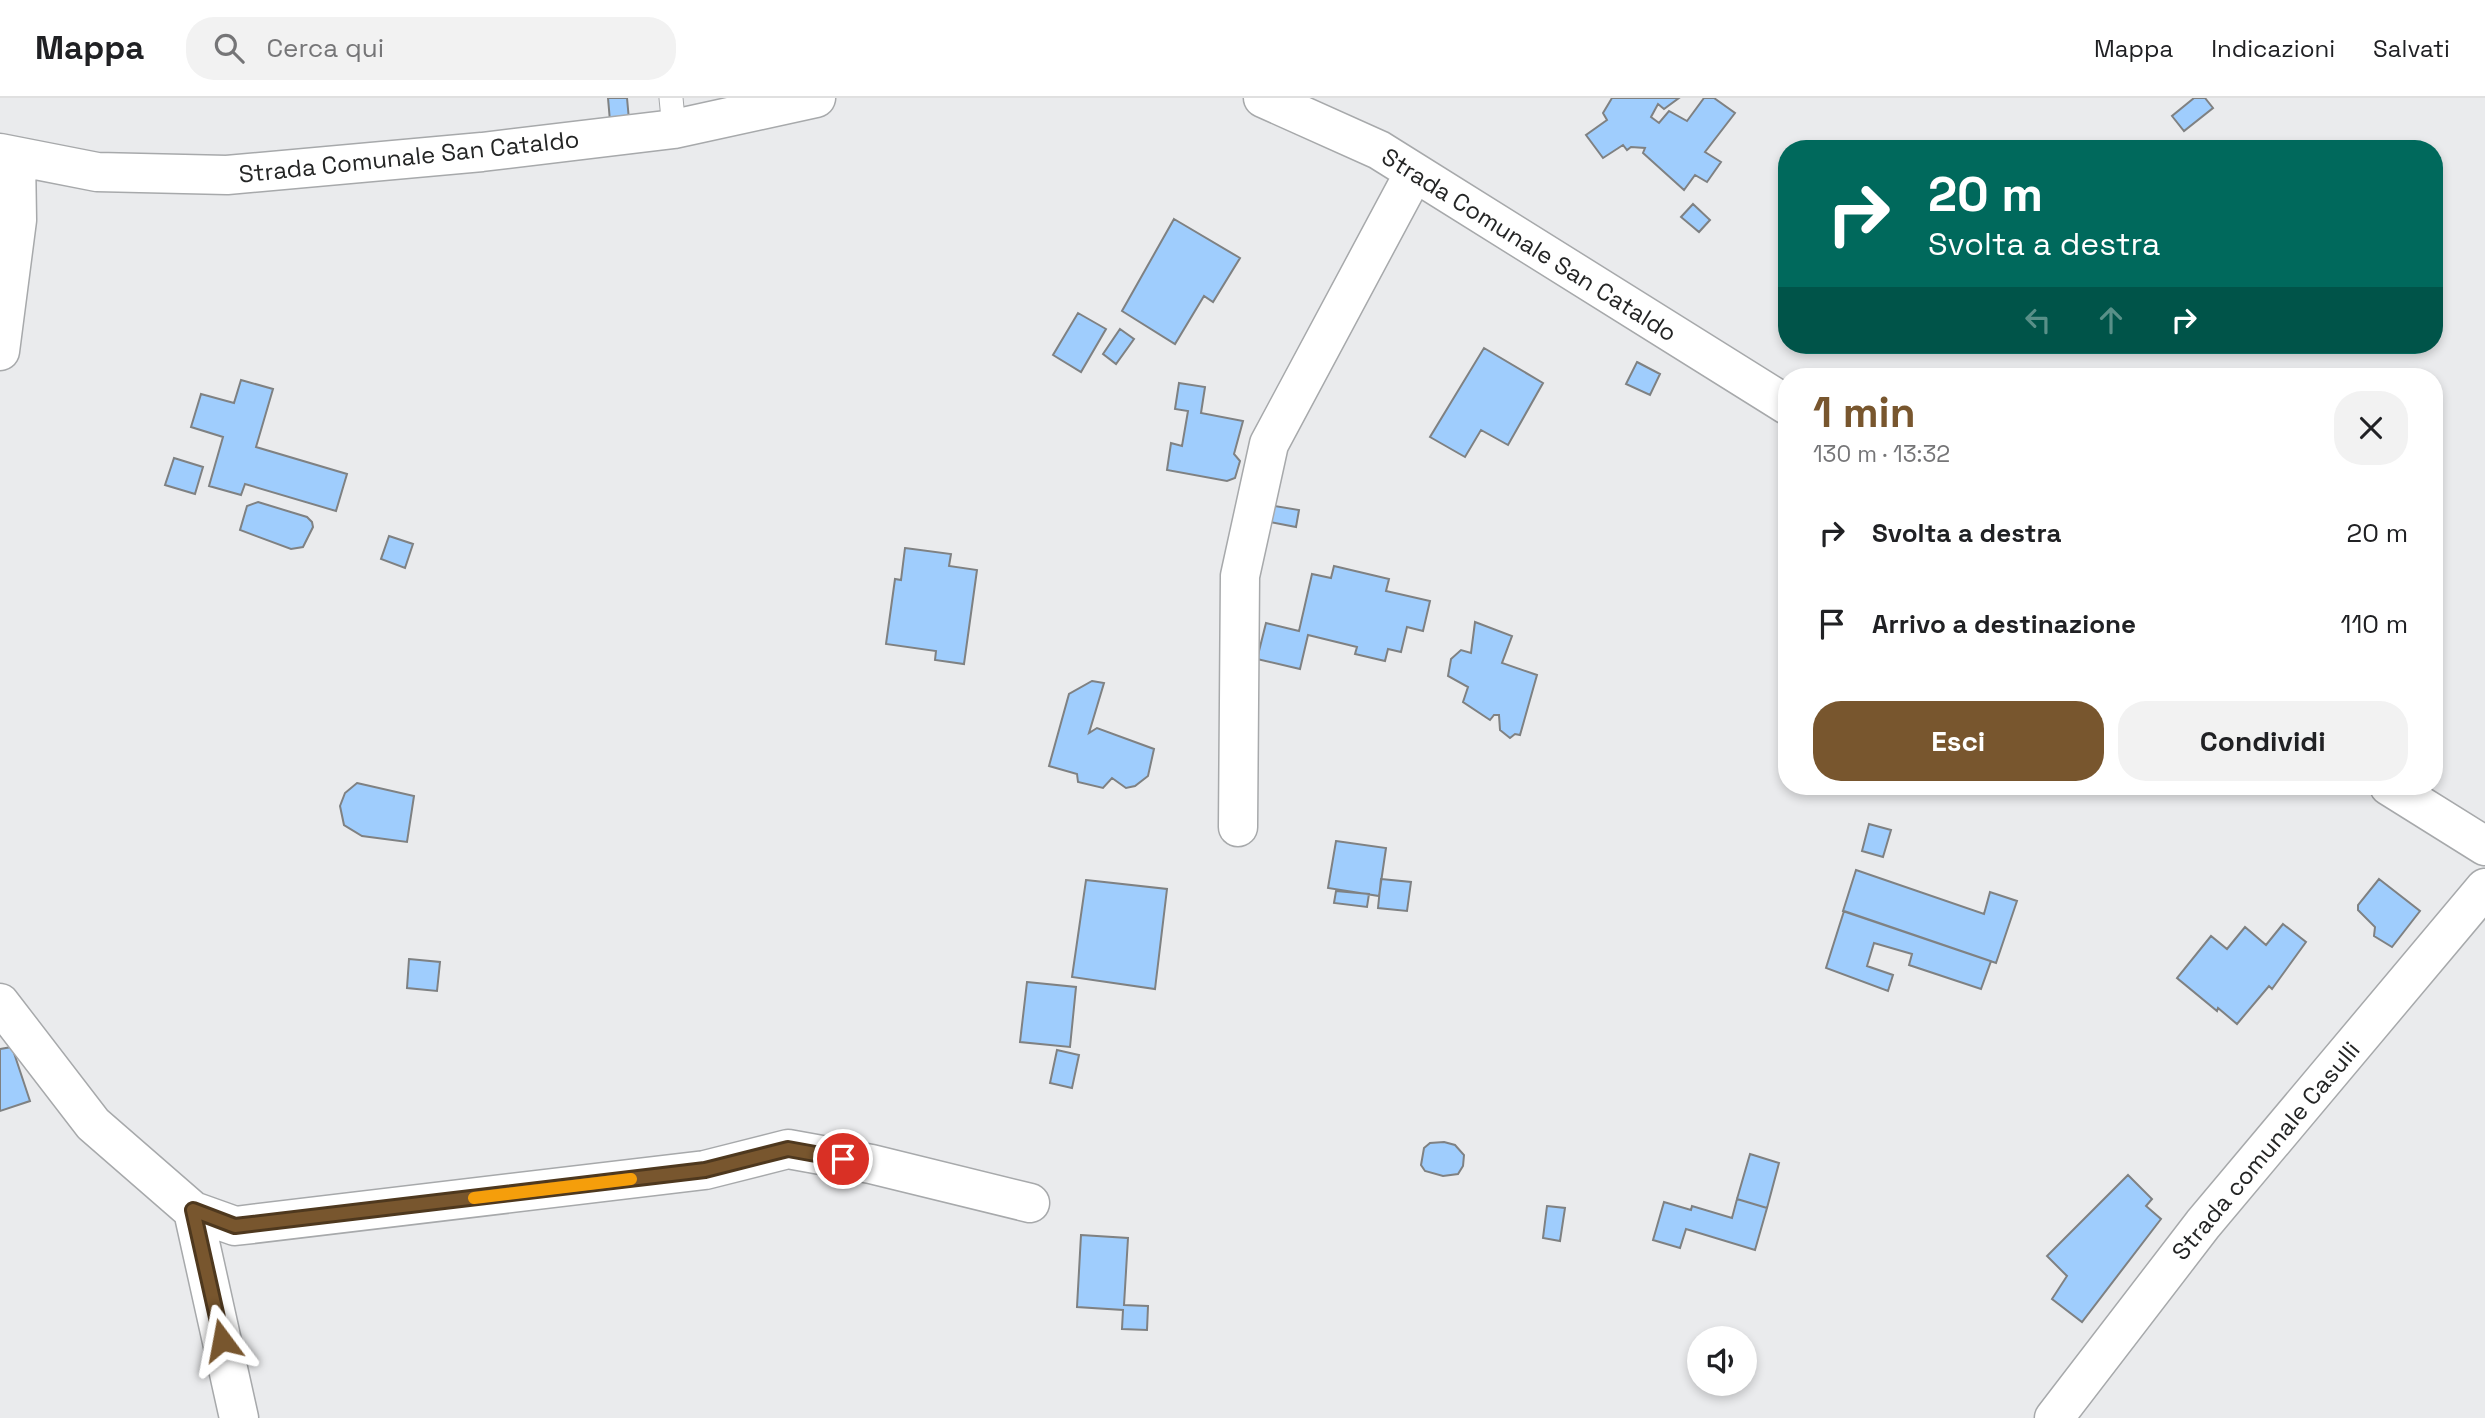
<!DOCTYPE html>
<html lang="it">
<meta charset="utf-8">
<style>
:root{--surface:#fff;--page:#f2f2f2;--text:#202124;--muted:#757577;--line:#e0e0e0;--accent:#78562e}
body{margin:0;font-family:"Space Grotesk",sans-serif;background:var(--page);color:var(--text);height:100vh;display:flex;flex-direction:column;font-size:26px;white-space:nowrap}
*{box-sizing:border-box;margin:0}
p{font-size:23px;color:var(--muted)}
.icon{flex:none;width:38px;height:38px;fill:none;stroke:currentColor;stroke-width:2;stroke-linecap:round;stroke-linejoin:round}
.map{position:relative;flex:1;overflow:hidden}
.sheet{position:absolute;left:1778px;top:270px;width:665px;height:427px;display:flex;flex-direction:column;background:var(--surface);border-radius:28px;box-shadow:0 4px 10px #0003}
.sheet>*{flex:none}
.guide{position:absolute;left:1778px;top:42px;width:665px;height:214px;border-radius:28px;box-shadow:0 4px 10px #0003;background:#00695c;color:#fff;overflow:hidden}
.controls{position:absolute;left:1687px;top:1228px;display:grid;gap:14px}
.controls a{display:grid;place-items:center;width:70px;height:70px;border-radius:50%;background:var(--surface);box-shadow:0 4px 10px #0003;font-size:35px}
.pin{position:absolute;display:grid;place-items:center;width:60px;height:60px;color:#fff;margin:-30px;border:4px solid #fff;border-radius:50%;box-shadow:0 2px 7px #0007}
.me{position:absolute;width:77px;margin:-38px;rotate:347deg;stroke-linejoin:round;filter:drop-shadow(0 0 5px #0008)}
.turn{display:flex;align-items:center;gap:24px;height:147px;padding:0 35px;font-size:32px}
.turn .icon{width:91px;height:91px;stroke-width:2.5}
.turn b{display:block;font-size:49px;line-height:60px}
.lanes{display:flex;align-items:center;height:66px;padding:0 35px;background:#0003;justify-content:center;gap:35px;direction:ltr}
.lanes .off{opacity:.35}
.round{display:grid;place-items:center;flex:none;width:74px;height:74px;border-radius:28px;background:var(--page)}
.summary{display:flex;align-items:center;justify-content:space-between;height:119px;padding:0 35px}
h1{font-size:42px;font-weight:800;line-height:52px;color:var(--accent)}
.primary-button{display:flex;gap:14px;margin-top:auto;padding:14px 35px}
.primary-button a{flex:1;height:80px;border-radius:28px;background:var(--accent);color:#fff;font-size:28px;font-weight:800;line-height:80px;text-align:center}
.primary-button a+a{background:var(--page);color:var(--text)}
ul{padding:0;list-style:none}
li{display:flex;align-items:center;gap:21px;height:91px;padding:0 35px}
li div{flex:1}
li b{display:block;font-size:26px}
li em{font-style:normal}
header{display:flex;align-items:center;gap:42px;box-sizing:border-box;height:98px;padding:0 35px;background:var(--surface);border-bottom:2px solid var(--line)}
header strong{font-size:33px}
nav{display:flex;gap:38px;margin-inline-start:auto;font-size:24px}
.search{width:490px;height:63px;background:var(--page);display:flex;align-items:center;gap:18px;box-sizing:border-box;padding:0 24px;border-radius:28px;color:var(--muted);font-size:26px}
.map>svg:first-child{display:block}
.building{fill:#9fcdfd;stroke:#7f8182;stroke-width:2}
.lines{fill:none;stroke-linecap:round;stroke-linejoin:round}
.lane-casing{stroke:#a7a9ab;stroke-width:25}
.street-casing{stroke:#a7a9ab;stroke-width:41}
.lane{stroke:#fff;stroke-width:23}
.street{stroke:#fff;stroke-width:38}
.route-casing{stroke:#4e381e;stroke-width:18}
.route{stroke:#78562e;stroke-width:12}
.slow{stroke:#f59e0b;stroke-width:12}
.labels{text-anchor:middle;stroke-width:5;stroke-linejoin:round;paint-order:stroke}
.street-label{font-size:24px;fill:#242525;stroke:#fff}
</style>
<header>
<strong>Mappa</strong>
<div class="search"><svg class="icon" aria-label="search" viewBox="0 0 24 24"><circle cx="10" cy="10" r="6"/><path d="M15 15l6 6"/></svg>Cerca qui</div>
<nav><a>Mappa</a><a>Indicazioni</a><a>Salvati</a></nav>
</header>
<div class="map">
<svg width="2485" height="1320" viewBox="0 0 2485 1320">
<rect width="100%" height="100%" fill="#eaebed"/>
<path class="building" d="M 608,0 L 627,0 L 629,22 L 610,23 Z
M 1612,0 L 1679,0 L 1664,11 L 1658,6 L 1651,19 L 1659,25 L 1669,13 L 1687,23 L 1704,0 L 1714,0 L 1735,15 L 1705,54 L 1721,64 L 1707,84 L 1695,77 L 1684,92 L 1643,55 L 1645,50 L 1631,49 L 1627,52 L 1623,47 L 1603,60 L 1586,37 L 1607,22 L 1603,15 Z
M 2194,0 L 2205,0 L 2213,10 L 2184,33 L 2172,18 Z
M 1693,106 L 1710,122 L 1699,134 L 1681,119 Z
M 1174,121 L 1240,160 L 1213,204 L 1204,198 L 1175,246 L 1122,213 Z
M 1078,215 L 1106,231 L 1081,274 L 1053,257 Z
M 1120,231 L 1134,241 L 1116,266 L 1103,256 Z
M 1484,250 L 1543,285 L 1508,347 L 1481,332 L 1465,359 L 1430,339 Z
M 1637,264 L 1660,276 L 1650,297 L 1626,286 Z
M 241,282 L 273,291 L 256,349 L 347,376 L 336,413 L 245,386 L 241,397 L 209,388 L 223,339 L 191,329 L 201,296 L 234,305 Z
M 1179,285 L 1205,289 L 1201,315 L 1243,323 L 1234,356 L 1240,363 L 1235,380 L 1227,383 L 1167,372 L 1171,345 L 1182,348 L 1188,313 L 1175,311 Z
M 174,360 L 203,369 L 195,396 L 165,387 Z
M 258,404 L 307,419 L 312,424 L 313,429 L 303,449 L 291,451 L 240,432 L 247,408 Z
M 1269,407 L 1299,412 L 1296,429 L 1265,423 Z
M 389,438 L 413,446 L 405,470 L 381,461 Z
M 905,450 L 951,456 L 949,468 L 977,472 L 964,566 L 935,562 L 936,553 L 886,546 L 895,481 L 901,482 Z
M 1334,468 L 1389,481 L 1386,493 L 1430,503 L 1423,533 L 1407,529 L 1401,554 L 1388,551 L 1385,563 L 1355,556 L 1357,549 L 1308,537 L 1300,571 L 1257,561 L 1266,525 L 1299,533 L 1312,476 L 1331,480 Z
M 1475,524 L 1512,538 L 1502,565 L 1537,577 L 1520,637 L 1515,636 L 1510,640 L 1500,632 L 1499,617 L 1494,617 L 1490,622 L 1463,604 L 1468,589 L 1448,578 L 1451,561 L 1461,552 L 1471,555 Z
M 1092,583 L 1104,585 L 1089,635 L 1097,630 L 1154,651 L 1148,678 L 1135,688 L 1126,690 L 1112,680 L 1103,690 L 1078,684 L 1077,676 L 1049,668 L 1069,596 Z
M 357,685 L 414,698 L 407,744 L 362,738 L 344,727 L 340,708 L 345,695 Z
M 1869,726 L 1891,732 L 1883,759 L 1862,753 Z
M 1336,743 L 1386,750 L 1379,798 L 1328,790 Z
M 1856,772 L 1984,816 L 1990,794 L 2017,803 L 1996,865 L 1843,813 Z
M 1381,781 L 1411,784 L 1407,813 L 1378,810 Z
M 2379,781 L 2420,813 L 2392,849 L 2374,838 L 2375,829 L 2358,812 L 2358,807 Z
M 1086,782 L 1167,791 L 1155,891 L 1072,879 Z
M 1336,793 L 1369,796 L 1367,809 L 1334,805 Z
M 1844,813 L 1991,863 L 1981,891 L 1909,867 L 1912,856 L 1874,845 L 1867,868 L 1893,877 L 1888,893 L 1826,870 Z
M 2283,826 L 2306,844 L 2272,891 L 2269,888 L 2237,926 L 2218,910 L 2217,913 L 2177,880 L 2211,838 L 2227,851 L 2245,829 L 2266,847 Z
M 409,861 L 440,864 L 437,893 L 407,890 Z
M 1027,884 L 1076,889 L 1070,949 L 1020,944 Z
M 12,949 L 30,1003 L 0,1013 L 0,951 Z
M 1057,952 L 1079,957 L 1072,990 L 1050,985 Z
M 1444,1044 L 1455,1047 L 1464,1057 L 1463,1068 L 1458,1076 L 1443,1078 L 1425,1073 L 1421,1067 L 1424,1050 L 1430,1045 Z
M 1750,1056 L 1779,1065 L 1767,1110 L 1737,1101 Z
M 2128,1077 L 2152,1101 L 2146,1108 L 2161,1121 L 2082,1224 L 2052,1201 L 2067,1178 L 2047,1158 Z
M 1737,1101 L 1767,1110 L 1755,1152 L 1686,1131 L 1680,1150 L 1653,1142 L 1664,1104 L 1691,1112 L 1692,1108 L 1732,1120 Z
M 1547,1108 L 1565,1110 L 1560,1143 L 1543,1140 Z
M 1081,1137 L 1128,1140 L 1124,1207 L 1148,1208 L 1147,1232 L 1122,1231 L 1123,1212 L 1077,1209 Z"/>
<g class="lines">
<defs>
<path id="lane" d="M 671,0 L 674,31"/>
<path id="street" d="M 1263,0 L 1379,52 L 1787,307
M 0,55 L 97,74 L 227,77 L 482,54 L 674,31 L 816,0
M 0,253 L 17,122 L 16,59
M 2389,688 L 2485,748
M 1238,729 L 1240,478 L 1269,346 L 1414,75
M 0,905 L 93,1026 L 193,1113 L 239,1320
M 193,1113 L 235,1128 L 705,1072 L 788,1051 L 871,1066 L 1030,1105
M 2054,1320 L 2203,1126 L 2485,790"/>
</defs>
<use href="#lane" class="lane-casing"/>
<use href="#street" class="street-casing"/>
<use href="#lane" class="lane"/>
<use href="#street" class="street"/>
</g>
<g class="lines">
<defs>
<path id="route" d="M 222,1242 L 193,1112 L 235,1128 L 705,1072 L 788,1051 L 843,1061"/>
</defs>
<use href="#route" class="route-casing"/>
<use href="#route" class="route"/>
<path class="slow" d="M 474,1100 L 631,1081"/>
</g>
<g class="labels">
<g class="street-label">
<text transform="translate(409 59) rotate(-6)" y="8">Strada Comunale San Cataldo</text>
<text transform="translate(1529 147) rotate(32)" y="8">Strada Comunale San Cataldo</text>
<text transform="translate(2266 1053) rotate(-50)" y="8">Strada comunale Casulli</text>
</g>
</g>
</svg>
<div class="controls">
<a><svg class="icon" aria-label="sound" viewBox="0 0 24 24"><path d="M4 9h4l5-4v14l-5-4H4zM17 9q2 3 0 6"/></svg></a>
</div>
<div class="pin" style="left:843px;top:1061px;background:#d93025"><svg class="icon" aria-label="arrive" viewBox="0 0 24 24"><path d="M6 21V4h12l-3 4 3 4H6"/></svg></div>
<svg class="me" style="left:222px;top:1242px" viewBox="-20 -20 40 40"><path d="M0-17L14 15 0 8-14 15z" fill="#78562e" stroke="#fff" stroke-width="4"/></svg>
<div class="guide">
<div class="turn"><svg class="icon" aria-label="right" viewBox="0 0 24 24"><path d="M7 20v-9h11M14 6l5 5-5 5"/></svg><div><b>20 m</b>Svolta a destra</div></div>
<div class="lanes"><svg class="icon off" aria-label="left" viewBox="0 0 24 24"><path d="M17 20v-9H6M10 6l-5 5 5 5"/></svg><svg class="icon off" aria-label="ahead" viewBox="0 0 24 24"><path d="M12 20V5M6 11l6-6 6 6"/></svg><svg class="icon" aria-label="right" viewBox="0 0 24 24"><path d="M7 20v-9h11M14 6l5 5-5 5"/></svg></div>
</div>
<section class="sheet">
<div class="summary"><div><h1>1 min</h1><p>130 m · 13:32</p></div><a class="round"><svg class="icon" aria-label="close" viewBox="0 0 24 24"><path d="M6 6l12 12M18 6L6 18"/></svg></a></div>
<ul>
<li><svg class="icon" aria-label="right" viewBox="0 0 24 24"><path d="M7 20v-9h11M14 6l5 5-5 5"/></svg><div><b>Svolta a destra</b></div><em>20 m</em></li>
<li><svg class="icon" aria-label="arrive" viewBox="0 0 24 24"><path d="M6 21V4h12l-3 4 3 4H6"/></svg><div><b>Arrivo a destinazione</b></div><em>110 m</em></li>
</ul>
<div class="primary-button"><a>Esci</a><a>Condividi</a></div>
</section>
</div>
